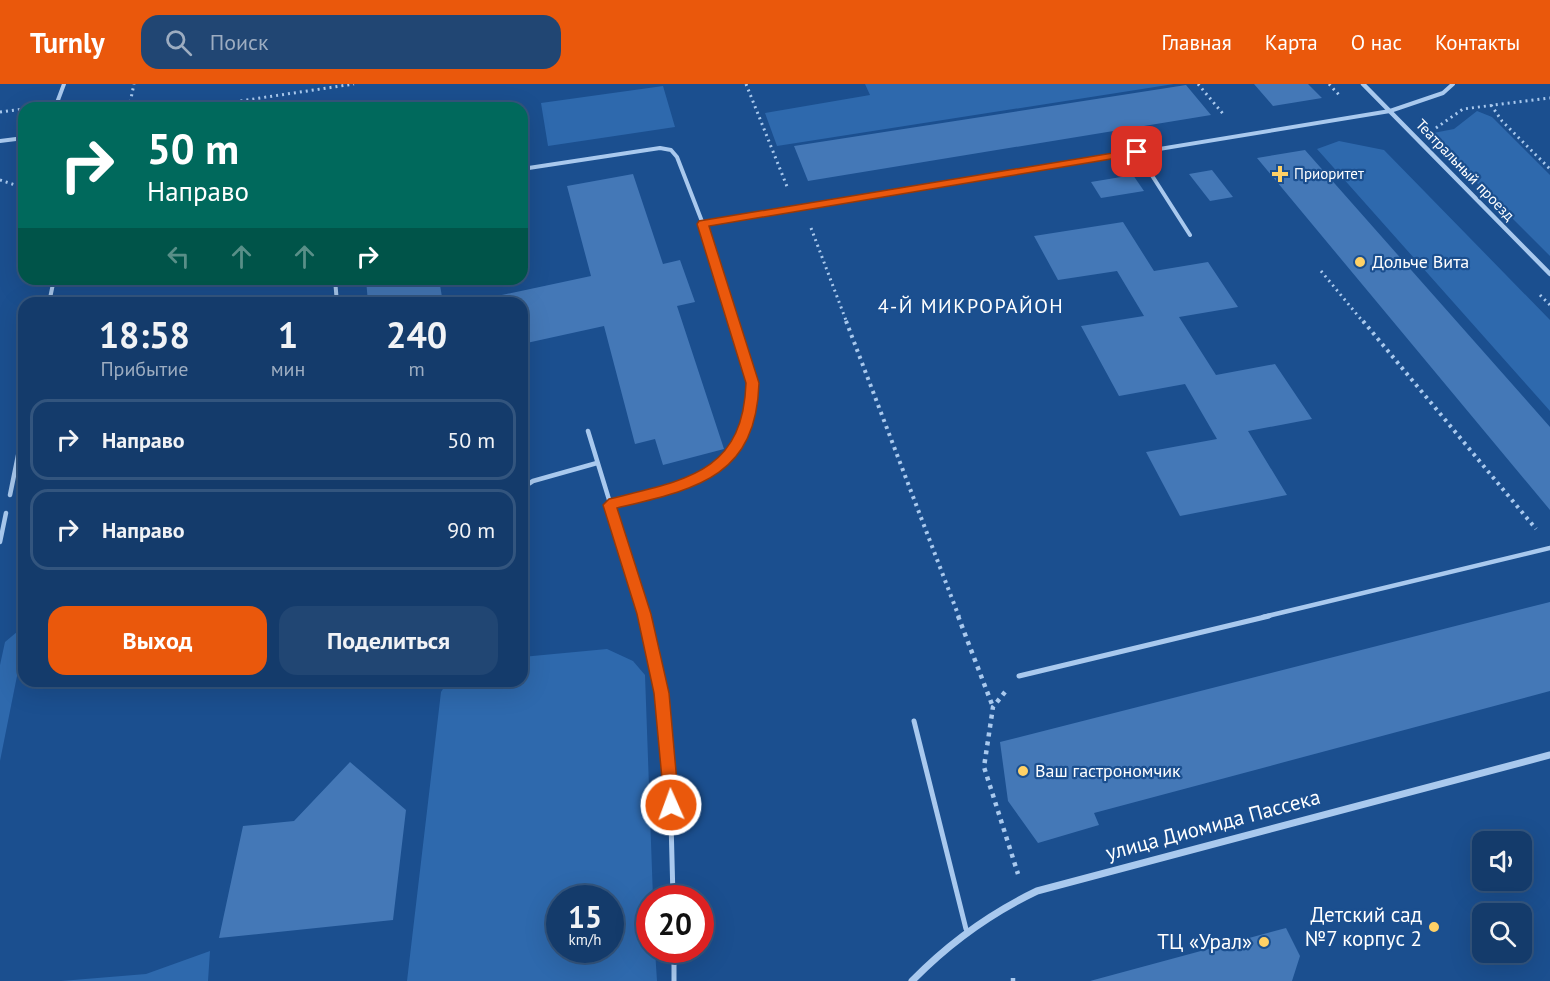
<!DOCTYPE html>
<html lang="ru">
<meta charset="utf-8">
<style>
:root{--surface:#143b6b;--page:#214673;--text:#f1f3f6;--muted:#9dadc1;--line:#33557e;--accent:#ea580c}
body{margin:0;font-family:"PT Sans",sans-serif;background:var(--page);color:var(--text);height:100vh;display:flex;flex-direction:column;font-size:22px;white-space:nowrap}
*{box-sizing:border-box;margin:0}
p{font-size:20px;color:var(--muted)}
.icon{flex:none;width:33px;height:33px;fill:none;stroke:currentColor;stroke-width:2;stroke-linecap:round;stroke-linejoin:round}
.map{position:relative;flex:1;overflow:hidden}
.side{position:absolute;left:18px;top:213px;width:510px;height:390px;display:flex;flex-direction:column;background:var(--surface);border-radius:18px;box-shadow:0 6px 24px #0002,0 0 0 2px var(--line)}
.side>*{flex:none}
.guide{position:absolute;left:18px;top:18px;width:510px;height:183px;border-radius:18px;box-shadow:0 6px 24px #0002,0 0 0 2px var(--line);background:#00695c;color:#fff;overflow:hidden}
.fabs{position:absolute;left:1472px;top:747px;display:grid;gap:12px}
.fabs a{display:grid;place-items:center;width:60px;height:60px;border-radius:12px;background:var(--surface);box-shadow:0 6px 24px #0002,0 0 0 2px var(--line);font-size:30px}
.speed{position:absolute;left:546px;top:801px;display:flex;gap:12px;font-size:30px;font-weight:700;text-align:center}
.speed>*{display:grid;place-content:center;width:78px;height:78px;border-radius:50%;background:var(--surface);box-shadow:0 6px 24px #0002,0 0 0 2px var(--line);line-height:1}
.speed small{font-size:15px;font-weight:400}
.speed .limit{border:9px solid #d22;background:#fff;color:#111}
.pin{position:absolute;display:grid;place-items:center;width:51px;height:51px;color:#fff;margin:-26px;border-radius:12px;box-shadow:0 3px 9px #0006}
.me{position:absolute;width:66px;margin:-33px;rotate:358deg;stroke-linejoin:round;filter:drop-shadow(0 0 4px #0008)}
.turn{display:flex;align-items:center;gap:21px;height:126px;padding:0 30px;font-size:27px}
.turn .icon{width:78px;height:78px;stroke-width:2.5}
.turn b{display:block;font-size:42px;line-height:51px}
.lanes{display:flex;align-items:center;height:57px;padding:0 30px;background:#0003;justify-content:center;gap:30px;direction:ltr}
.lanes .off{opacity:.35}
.eta{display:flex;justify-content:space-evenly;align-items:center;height:102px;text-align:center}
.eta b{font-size:36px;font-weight:700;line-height:42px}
.primary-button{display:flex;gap:12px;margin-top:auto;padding:12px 30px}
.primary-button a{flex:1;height:69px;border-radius:18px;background:var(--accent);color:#fff;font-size:24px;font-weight:700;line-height:69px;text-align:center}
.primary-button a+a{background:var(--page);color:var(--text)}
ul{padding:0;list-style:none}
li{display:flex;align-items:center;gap:18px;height:81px;margin:0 12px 9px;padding:0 18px;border:3px solid var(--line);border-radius:18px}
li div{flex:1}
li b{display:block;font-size:22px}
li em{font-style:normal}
header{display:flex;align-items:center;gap:36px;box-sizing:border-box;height:84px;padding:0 30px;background:var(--accent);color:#fff}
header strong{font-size:28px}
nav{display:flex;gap:33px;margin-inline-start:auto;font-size:21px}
.search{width:420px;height:54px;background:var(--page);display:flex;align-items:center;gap:15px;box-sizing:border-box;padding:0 21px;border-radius:18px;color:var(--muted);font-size:22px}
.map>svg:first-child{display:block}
.green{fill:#2e69ad;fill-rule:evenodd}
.building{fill:#4478b7}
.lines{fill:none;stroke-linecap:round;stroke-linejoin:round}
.path-far2{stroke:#a9c9ee;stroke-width:3;stroke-dasharray:2 4;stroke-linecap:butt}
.path-far1{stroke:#a9c9ee;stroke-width:4;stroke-dasharray:3 4.5;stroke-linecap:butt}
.path{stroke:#a9c9ee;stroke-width:4.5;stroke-dasharray:4 5;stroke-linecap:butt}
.service-far2{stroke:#a9c9ee;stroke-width:4}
.service-far1{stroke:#a9c9ee;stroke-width:4.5}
.service{stroke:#a9c9ee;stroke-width:5}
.minor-far1{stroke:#a9c9ee;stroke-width:4.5}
.minor{stroke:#a9c9ee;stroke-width:7}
.route{fill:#ea580c;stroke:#983908;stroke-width:1.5}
.poi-dot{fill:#ffd166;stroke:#1b4f8f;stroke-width:2}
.labels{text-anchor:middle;stroke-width:4.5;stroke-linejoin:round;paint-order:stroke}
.far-street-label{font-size:15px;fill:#fff;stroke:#1b4f8f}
.far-poi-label{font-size:15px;fill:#fff;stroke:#1b4f8f;text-anchor:start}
.poi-label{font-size:18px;fill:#fff;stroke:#1b4f8f;text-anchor:start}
.neighbourhood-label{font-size:20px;letter-spacing:1.5px;fill:#fff;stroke:#1b4f8f}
.near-street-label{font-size:21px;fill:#fff;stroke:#1b4f8f}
.near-poi-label{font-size:21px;fill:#fff;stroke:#1b4f8f;text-anchor:end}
</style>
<header>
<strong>Turnly</strong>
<div class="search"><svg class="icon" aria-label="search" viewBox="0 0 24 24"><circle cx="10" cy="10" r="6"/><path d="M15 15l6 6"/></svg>Поиск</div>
<nav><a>Главная</a><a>Карта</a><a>О нас</a><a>Контакты</a></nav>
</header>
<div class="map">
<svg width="1550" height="897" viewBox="0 0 1550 897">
<rect width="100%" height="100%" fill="#1b4f8f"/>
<path class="green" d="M 865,0 L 1174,0 L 777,62 L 765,29 L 870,11 Z
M 663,2 L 675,43 L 548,62 L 541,19 Z
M 1477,27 L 1492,33 L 1550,91 L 1550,172 L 1428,50 L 1454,45 Z
M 1339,57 L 1384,66 L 1550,236 L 1550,327 L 1317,65 Z
M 24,542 L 24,557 L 0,677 L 0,581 L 5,558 Z
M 607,565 L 633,577 L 645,591 L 653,814 L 650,814 L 650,866 L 655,866 L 657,897 L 407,897 L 441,608 L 448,597 L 522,597 L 522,573 ZM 560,814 L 610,814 L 610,866 L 560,866 Z
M 210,867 L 208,897 L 61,897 L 146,890 Z"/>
<path class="building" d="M 1254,0 L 1308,0 L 1322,14 L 1273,22 Z
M 1186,1 L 1211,31 L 808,97 L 794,62 Z
M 1305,66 L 1550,343 L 1550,426 L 1257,74 Z
M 1212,86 L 1233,113 L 1210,117 L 1189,90 Z
M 633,90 L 663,180 L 680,176 L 695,218 L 677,222 L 724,365 L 663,381 L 655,355 L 635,360 L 604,242 L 522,260 L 522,219 L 469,218 L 591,192 L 567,102 Z
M 1133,91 L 1144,107 L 1101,114 L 1091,98 Z
M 1123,138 L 1154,187 L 1208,178 L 1238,223 L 1179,233 L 1216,291 L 1275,280 L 1312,335 L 1248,347 L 1287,411 L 1180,432 L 1146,368 L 1217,355 L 1185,300 L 1119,312 L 1081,242 L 1144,232 L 1117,187 L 1058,196 L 1034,152 Z
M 366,195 L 439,195 L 443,219 L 368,219 Z
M 1550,518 L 1550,607 L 1094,729 L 1099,741 L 1038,759 L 1008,717 L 1000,658 Z
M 350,678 L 406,726 L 393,836 L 219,854 L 243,742 L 294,737 Z
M 1286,844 L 1300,872 L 1292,897 L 1090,897 Z"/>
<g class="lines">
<path class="path-far2" d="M 746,0 L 788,105
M 1198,0 L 1224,31
M 1329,0 L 1340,12
M 1491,21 L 1502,37 L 1550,85
M 129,24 L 134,0
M 193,24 L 354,0
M 0,28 L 24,25
M 1436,44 L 1463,25 L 1550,14
M 0,96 L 24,104
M 811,144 L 847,239
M 1321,187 L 1364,239
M 1540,211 L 1550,221"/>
<path class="path-far1" d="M 846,237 L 959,533
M 1363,237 L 1536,445"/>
<path class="path" d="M 958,532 L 993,623
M 1005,608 L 993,623 L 984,683 L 1018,790
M 1013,894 L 1013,897"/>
<path class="service-far2" d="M 55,24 L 64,0
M 0,57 L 24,54
M 1137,68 L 1190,151
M 522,85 L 660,64 L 671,66 L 677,73 L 703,140 L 733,239
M 703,140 L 1390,27 L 1443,9 L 1453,0
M 335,195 L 337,219
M 49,219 L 54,195"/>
<path class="service-far1" d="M 588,347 L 645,533
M 522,404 L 533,397 L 597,379
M 10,411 L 24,342
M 609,421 C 662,408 725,399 745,340 C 749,329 753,312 752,299 C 750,279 739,256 733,237
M 0,458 L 6,429
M 1263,533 L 1550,464"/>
<path class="service" d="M 644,532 L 661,609 L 670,698 L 673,814
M 1019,592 L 1269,532
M 914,637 L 966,845
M 674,866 L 674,897"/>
<path class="minor-far1" d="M 1363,0 L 1550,190"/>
<path class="minor" d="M 912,897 C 949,859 989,830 1037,807 L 1550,671"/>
</g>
<path class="route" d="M 1137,65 L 1142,68 L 1141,70 L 709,142 L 759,299 C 756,394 696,405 617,424 L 651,530 L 669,609 L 679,721 L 676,727 L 671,729 L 665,727 L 654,609 L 637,530 L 603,421 L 609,415 C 684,396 743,390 746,299 L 697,140 L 699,137 Z"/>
<g class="poi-dot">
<path d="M1277 81h6v6h6v6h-6v6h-6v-6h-6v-6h6z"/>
<circle cx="1360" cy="178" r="6"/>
<circle cx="1023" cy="687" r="6"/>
<circle cx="1434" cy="843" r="6"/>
<circle cx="1264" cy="858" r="6"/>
</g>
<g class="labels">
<g class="far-street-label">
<text transform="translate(1465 86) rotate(46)" y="5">Театральный проезд</text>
</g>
<g class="far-poi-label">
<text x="1294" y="95">Приоритет</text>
</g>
<g class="poi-label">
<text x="1372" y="184">Дольче Вита</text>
<text x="1035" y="693">Ваш гастрономчик</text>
</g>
<g class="neighbourhood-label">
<text x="971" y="229">4-Й МИКРОРАЙОН</text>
</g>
<g class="near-street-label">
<text transform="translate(1213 741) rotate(-15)" y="7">улица Диомида Пассека</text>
</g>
<g class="near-poi-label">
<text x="1422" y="838">Детский сад<tspan x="1422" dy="24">№7 корпус 2</tspan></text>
<text x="1252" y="865">ТЦ «Урал»</text>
</g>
</g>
</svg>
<div class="fabs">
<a><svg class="icon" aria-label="sound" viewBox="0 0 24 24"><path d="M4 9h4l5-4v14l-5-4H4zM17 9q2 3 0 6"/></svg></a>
<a><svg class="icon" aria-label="search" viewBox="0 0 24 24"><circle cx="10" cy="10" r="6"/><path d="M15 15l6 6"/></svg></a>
</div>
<div class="speed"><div>15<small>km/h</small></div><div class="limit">20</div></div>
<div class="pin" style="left:1137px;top:68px;background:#d93025"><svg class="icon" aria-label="arrive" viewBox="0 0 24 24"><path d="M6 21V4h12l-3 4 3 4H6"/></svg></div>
<svg class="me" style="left:671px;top:721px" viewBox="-20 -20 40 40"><circle r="17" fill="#ea580c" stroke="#fff" stroke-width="3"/><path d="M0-11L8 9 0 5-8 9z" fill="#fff"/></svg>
<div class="guide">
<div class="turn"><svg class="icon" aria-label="right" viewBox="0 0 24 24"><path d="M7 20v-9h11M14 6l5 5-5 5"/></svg><div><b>50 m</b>Направо</div></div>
<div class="lanes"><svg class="icon off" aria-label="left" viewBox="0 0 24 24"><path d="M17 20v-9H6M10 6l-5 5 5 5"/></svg><svg class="icon off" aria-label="ahead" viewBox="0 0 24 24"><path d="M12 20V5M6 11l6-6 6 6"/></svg><svg class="icon off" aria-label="ahead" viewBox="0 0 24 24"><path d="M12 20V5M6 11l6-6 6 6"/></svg><svg class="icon" aria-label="right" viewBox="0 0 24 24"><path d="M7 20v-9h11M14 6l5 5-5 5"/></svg></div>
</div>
<section class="side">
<div class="eta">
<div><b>18:58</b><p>Прибытие</p></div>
<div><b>1</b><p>мин</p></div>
<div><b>240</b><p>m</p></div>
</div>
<ul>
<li><svg class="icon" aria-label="right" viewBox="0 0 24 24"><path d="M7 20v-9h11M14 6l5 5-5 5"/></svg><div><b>Направо</b></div><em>50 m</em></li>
<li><svg class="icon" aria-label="right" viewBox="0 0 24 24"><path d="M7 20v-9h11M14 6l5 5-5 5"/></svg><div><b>Направо</b></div><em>90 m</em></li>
</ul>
<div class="primary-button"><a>Выход</a><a>Поделиться</a></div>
</section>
</div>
